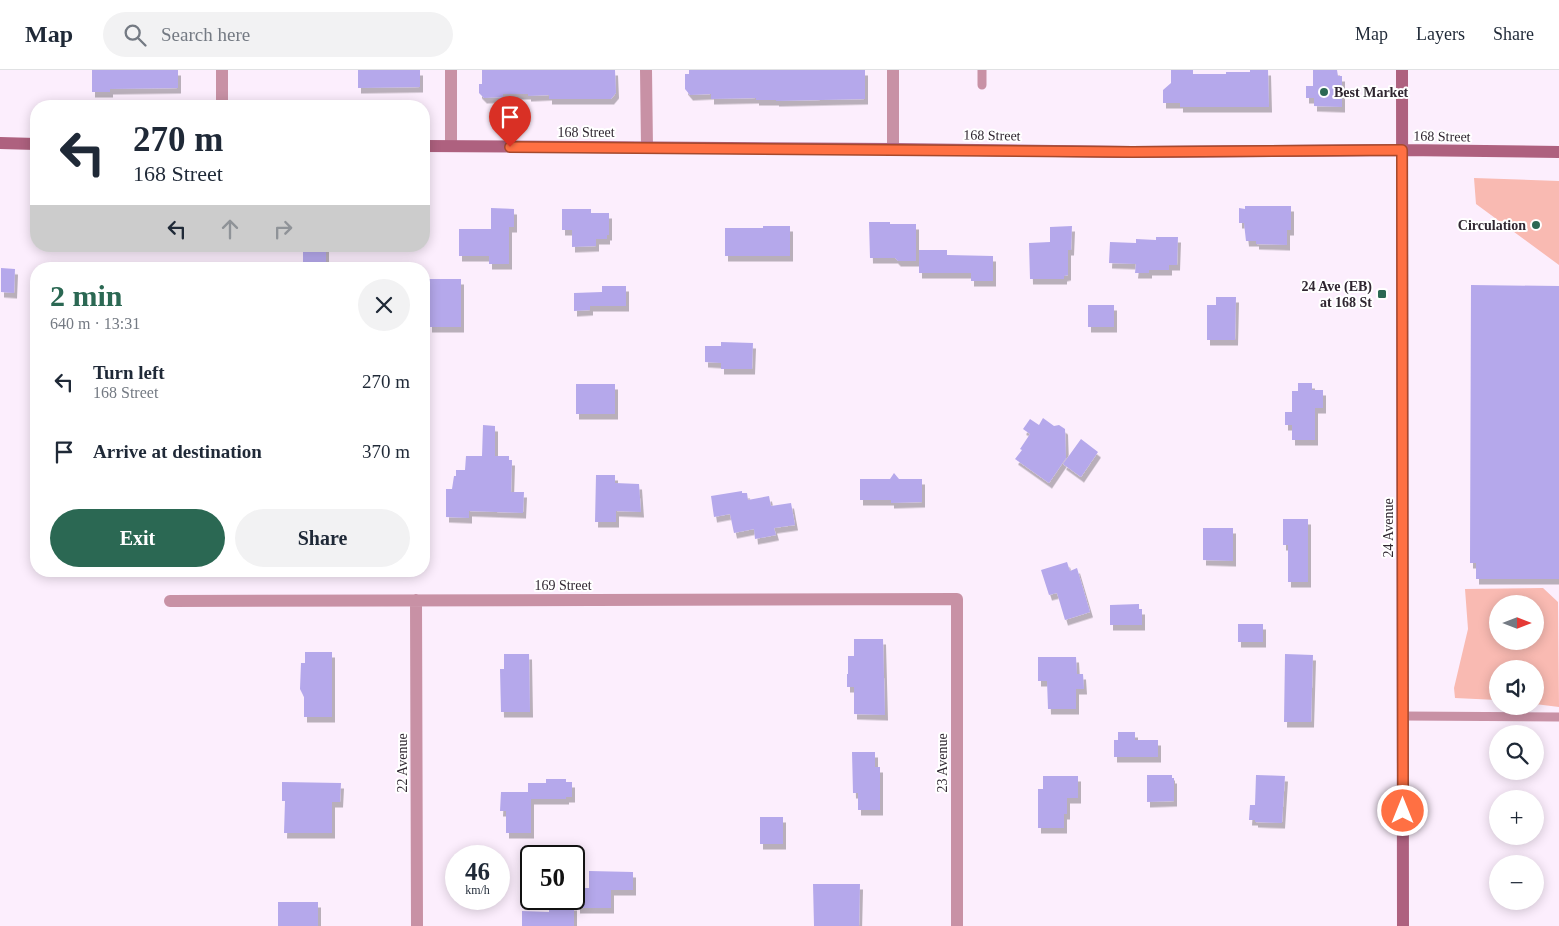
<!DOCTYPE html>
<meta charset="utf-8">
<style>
:root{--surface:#fff;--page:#f2f2f3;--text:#1f2937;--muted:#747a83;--line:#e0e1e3;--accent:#2b6853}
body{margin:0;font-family:Georgia,serif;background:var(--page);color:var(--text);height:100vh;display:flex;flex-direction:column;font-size:19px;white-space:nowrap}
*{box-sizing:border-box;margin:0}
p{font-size:16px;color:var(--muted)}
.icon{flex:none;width:28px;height:28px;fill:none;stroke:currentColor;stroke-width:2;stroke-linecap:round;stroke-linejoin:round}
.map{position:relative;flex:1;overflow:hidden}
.panel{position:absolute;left:30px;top:192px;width:400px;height:315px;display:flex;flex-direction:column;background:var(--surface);border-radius:20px;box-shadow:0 2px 12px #0003}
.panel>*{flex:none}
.top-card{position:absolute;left:30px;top:30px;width:400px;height:152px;border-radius:20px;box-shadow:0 2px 12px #0003;background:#fff;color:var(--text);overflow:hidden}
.needle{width:32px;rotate:90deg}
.buttons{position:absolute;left:1489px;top:525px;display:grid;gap:10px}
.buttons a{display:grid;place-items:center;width:55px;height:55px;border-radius:50%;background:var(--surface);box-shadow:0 2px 12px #0003;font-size:25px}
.speed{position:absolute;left:445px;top:775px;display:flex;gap:10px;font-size:25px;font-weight:700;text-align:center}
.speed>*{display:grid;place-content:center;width:65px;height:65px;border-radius:50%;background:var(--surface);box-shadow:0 2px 12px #0003;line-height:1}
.speed small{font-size:12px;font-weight:400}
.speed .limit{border:2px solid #111;border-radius:8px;background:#fff;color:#111}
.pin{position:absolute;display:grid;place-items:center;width:42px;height:42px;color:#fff;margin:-51px -21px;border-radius:50% 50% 50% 0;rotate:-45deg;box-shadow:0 0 5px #0007}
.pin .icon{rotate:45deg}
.me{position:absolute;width:55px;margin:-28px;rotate:0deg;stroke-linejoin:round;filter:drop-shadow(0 0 4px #0008)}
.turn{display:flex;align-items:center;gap:18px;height:105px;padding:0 20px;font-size:22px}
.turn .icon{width:65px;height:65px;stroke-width:2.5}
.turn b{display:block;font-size:35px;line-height:42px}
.lanes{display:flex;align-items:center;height:48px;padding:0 20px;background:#0003;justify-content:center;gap:25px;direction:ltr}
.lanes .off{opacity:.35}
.round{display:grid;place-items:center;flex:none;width:52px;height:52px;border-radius:26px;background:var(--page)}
.head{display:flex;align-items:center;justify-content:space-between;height:85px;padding:0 20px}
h1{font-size:30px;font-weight:800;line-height:38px;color:var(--accent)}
.action{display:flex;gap:10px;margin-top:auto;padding:10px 20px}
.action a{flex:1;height:58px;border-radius:30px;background:var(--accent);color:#fff;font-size:20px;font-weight:800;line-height:58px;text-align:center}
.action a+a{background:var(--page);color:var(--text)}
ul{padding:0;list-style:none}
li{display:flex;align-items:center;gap:15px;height:70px;padding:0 20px}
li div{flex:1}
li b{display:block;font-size:19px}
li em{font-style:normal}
header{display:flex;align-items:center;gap:30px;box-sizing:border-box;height:70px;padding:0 25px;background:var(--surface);border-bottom:1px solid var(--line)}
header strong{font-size:24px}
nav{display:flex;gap:28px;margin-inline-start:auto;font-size:18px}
.search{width:350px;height:45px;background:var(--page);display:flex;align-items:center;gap:12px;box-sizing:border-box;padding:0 18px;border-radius:28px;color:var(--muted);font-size:19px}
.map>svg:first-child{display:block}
.green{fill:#f9bab2;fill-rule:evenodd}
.building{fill:#b5a8eb;filter:url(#shadow)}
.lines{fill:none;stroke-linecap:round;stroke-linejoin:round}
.lane{stroke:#c891a5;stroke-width:9}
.street{stroke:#c891a5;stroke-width:12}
.secondary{stroke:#ae617f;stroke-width:12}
.route-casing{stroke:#a6492c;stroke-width:12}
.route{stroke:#ff7043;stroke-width:9}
.poi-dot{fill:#2b6853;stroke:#fff;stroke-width:2}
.labels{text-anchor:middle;stroke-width:4;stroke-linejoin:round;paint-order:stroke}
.poi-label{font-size:14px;font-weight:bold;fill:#302731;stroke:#fff;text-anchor:end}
.street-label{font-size:14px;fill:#302731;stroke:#fff}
</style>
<header>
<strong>Map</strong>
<div class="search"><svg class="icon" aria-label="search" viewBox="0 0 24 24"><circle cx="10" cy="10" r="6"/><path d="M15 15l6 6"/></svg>Search here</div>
<nav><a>Map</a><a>Layers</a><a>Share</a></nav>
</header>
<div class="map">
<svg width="1559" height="856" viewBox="0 0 1559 856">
<defs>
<filter id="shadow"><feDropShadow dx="3" dy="5.5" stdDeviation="0" flood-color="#0004"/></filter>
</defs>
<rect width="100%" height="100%" fill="#fceefd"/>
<path class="green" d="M 1474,108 L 1559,111 L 1559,195 L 1476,134 Z
M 1543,518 L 1558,532 L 1559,637 L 1535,634 L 1535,599 L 1498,599 L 1497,630 L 1455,628 L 1454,618 L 1468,559 L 1465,519 ZM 1498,534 L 1535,534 L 1535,571 L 1498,571 Z"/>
<path class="building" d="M 92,0 L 178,0 L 178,18 L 110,19 L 110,22 L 92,22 Z
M 358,0 L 420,0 L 420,17 L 358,18 Z
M 482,0 L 615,0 L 616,23 L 611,29 L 549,29 L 549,25 L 528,26 L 528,24 L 503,24 L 503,27 L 484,28 L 479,23 L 479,14 L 482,14 Z
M 689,0 L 865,0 L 865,29 L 776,31 L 776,30 L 756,30 L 756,28 L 711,29 L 711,24 L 690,25 L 685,19 L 685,4 L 689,4 Z
M 1171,0 L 1193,0 L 1193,4 L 1226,4 L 1226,2 L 1250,2 L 1250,0 L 1268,0 L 1269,37 L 1180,37 L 1180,33 L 1163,33 L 1163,20 L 1171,13 Z
M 1313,0 L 1337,0 L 1338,6 L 1342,6 L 1342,37 L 1314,36 L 1314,28 L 1306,28 L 1306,16 L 1313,16 Z
M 1245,136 L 1291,136 L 1291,160 L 1287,160 L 1287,175 L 1256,174 L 1256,171 L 1246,171 L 1244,153 L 1239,153 L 1239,138 L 1245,139 Z
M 491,138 L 514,139 L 514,157 L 509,157 L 509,194 L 489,194 L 489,186 L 459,186 L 459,159 L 491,159 Z
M 562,139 L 591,139 L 591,143 L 609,143 L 609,165 L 607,165 L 607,169 L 596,169 L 596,176 L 572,177 L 572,160 L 562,160 Z
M 869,152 L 890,152 L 890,154 L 916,154 L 916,191 L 898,191 L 895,188 L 870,188 Z
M 763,156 L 790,156 L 790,186 L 725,186 L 725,158 L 763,158 Z
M 1072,156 L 1071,180 L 1068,180 L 1068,205 L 1064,206 L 1064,209 L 1030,209 L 1029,173 L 1050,172 L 1050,157 Z
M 1156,167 L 1178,167 L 1177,195 L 1169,195 L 1169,200 L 1149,200 L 1149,203 L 1135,203 L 1136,194 L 1109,193 L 1110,172 L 1136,173 L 1136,169 L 1156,170 Z
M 303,176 L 326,176 L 326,199 L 303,199 Z
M 919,180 L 947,180 L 947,185 L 993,186 L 993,211 L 971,211 L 971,203 L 919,203 Z
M 1,198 L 15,199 L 14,223 L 1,222 Z
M 429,209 L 461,209 L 461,257 L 429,257 Z
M 1471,215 L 1559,216 L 1559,509 L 1476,509 L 1476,493 L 1470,493 Z
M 602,216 L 626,216 L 626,236 L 590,236 L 590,240 L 574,241 L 574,223 L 602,222 Z
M 1216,227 L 1236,227 L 1235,270 L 1207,270 L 1207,235 L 1216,235 Z
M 1088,235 L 1114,235 L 1114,257 L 1088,257 Z
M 721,272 L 753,273 L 752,299 L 721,299 L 721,293 L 705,292 L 705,276 L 721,276 Z
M 1298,313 L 1312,313 L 1312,320 L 1323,320 L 1323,338 L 1315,338 L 1315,370 L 1292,370 L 1292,355 L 1285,355 L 1285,342 L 1292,342 L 1292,321 L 1298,321 Z
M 576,314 L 615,314 L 615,344 L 576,344 Z
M 1043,348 L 1054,356 L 1059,355 L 1065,359 L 1066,388 L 1049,413 L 1015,389 L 1022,380 L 1020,379 L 1030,364 L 1023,359 L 1030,349 L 1039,355 Z
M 483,355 L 495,356 L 495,386 L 509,386 L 509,390 L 512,390 L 511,422 L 524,422 L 523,443 L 469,441 L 469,448 L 446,447 L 446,419 L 452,419 L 454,406 L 456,406 L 456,400 L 465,400 L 466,386 L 482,386 Z
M 1081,369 L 1098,382 L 1081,407 L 1063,394 Z
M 894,403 L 899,409 L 922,409 L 922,432 L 891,433 L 891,430 L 860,430 L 860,409 L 890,409 Z
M 596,405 L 615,405 L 615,413 L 639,414 L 641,442 L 616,441 L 616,452 L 595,452 Z
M 742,421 L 742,423 L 747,423 L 748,430 L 769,426 L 771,436 L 791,433 L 795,455 L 774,458 L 776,465 L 755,469 L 754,459 L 734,463 L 730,444 L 714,447 L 711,426 Z
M 1283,449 L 1308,449 L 1308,512 L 1288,512 L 1288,475 L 1283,475 Z
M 1203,458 L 1233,458 L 1233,491 L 1203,490 Z
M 1067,492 L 1070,501 L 1077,498 L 1090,542 L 1065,550 L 1057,523 L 1049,525 L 1041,500 Z
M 1139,534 L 1139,539 L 1142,539 L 1142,555 L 1110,555 L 1110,535 Z
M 1238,554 L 1263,554 L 1263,572 L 1238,572 Z
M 854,569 L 883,569 L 885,645 L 854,644 L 854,617 L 847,617 L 847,604 L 848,604 L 848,586 L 854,586 Z
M 305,582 L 332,582 L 332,647 L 304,647 L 304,627 L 300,619 L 301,593 L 305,593 Z
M 504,584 L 529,584 L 530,642 L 501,642 L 500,599 L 504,599 Z
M 1285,584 L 1313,585 L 1311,652 L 1284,652 Z
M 1038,587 L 1076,587 L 1077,604 L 1083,604 L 1084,619 L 1076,619 L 1076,639 L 1048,639 L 1047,611 L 1038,611 Z
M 1118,662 L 1135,662 L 1135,670 L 1158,670 L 1158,687 L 1114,687 L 1114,670 L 1118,670 Z
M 852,682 L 875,682 L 875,697 L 880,697 L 880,740 L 858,740 L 858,723 L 853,723 Z
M 1147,705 L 1172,705 L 1172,708 L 1174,708 L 1174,731 L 1147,732 Z
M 1256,705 L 1285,706 L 1282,753 L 1255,752 L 1255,750 L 1249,750 L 1250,735 L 1255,735 Z
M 1043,706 L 1078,706 L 1078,728 L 1067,728 L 1067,744 L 1064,744 L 1064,758 L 1038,758 L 1038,719 L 1043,719 Z
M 546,709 L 566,709 L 566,712 L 572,712 L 572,727 L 566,727 L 566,729 L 531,729 L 531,763 L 506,763 L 506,741 L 500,741 L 501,722 L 528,722 L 528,713 L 546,713 Z
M 282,712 L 341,713 L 340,732 L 332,732 L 332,763 L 284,763 L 285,731 L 282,731 Z
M 760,747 L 783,747 L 783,774 L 760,774 Z
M 589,801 L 633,802 L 633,820 L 611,820 L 611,838 L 577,838 L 577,818 L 589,818 Z
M 813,814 L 860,814 L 859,856 L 814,856 Z
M 278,832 L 318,832 L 318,856 L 278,856 Z
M 558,835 L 574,835 L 574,856 L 522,856 L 522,841 L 549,842 L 549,836 Z"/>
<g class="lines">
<path class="lane" d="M 982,15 L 982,0
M 1403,646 L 1559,647"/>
<path class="street" d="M 222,0 L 222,36
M 451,0 L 451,76
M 646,0 L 647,77
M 893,0 L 893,79
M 416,530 L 417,856
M 170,531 L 957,529 L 957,856"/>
<path class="secondary" d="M 1402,0 L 1403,856
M 0,73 L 36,74
M 424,76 L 893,79 L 1132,82 L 1403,80 L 1559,82"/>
</g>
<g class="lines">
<defs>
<path id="route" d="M 510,77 L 1132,82 L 1402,80 L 1403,741"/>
</defs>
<use href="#route" class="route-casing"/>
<use href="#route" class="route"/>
</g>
<g class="poi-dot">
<circle cx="1324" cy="22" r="5"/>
<circle cx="1536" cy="155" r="5"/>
<rect x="1377" y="219" width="10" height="10" rx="2.5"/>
</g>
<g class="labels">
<g class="poi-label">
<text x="1334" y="27" text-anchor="start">Best Market</text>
<text x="1526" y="160">Circulation</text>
<text x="1372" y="221">24 Ave (EB)<tspan x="1372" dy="16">at 168 St</tspan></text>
</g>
<g class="street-label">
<text x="586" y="67">168 Street</text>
<text transform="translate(992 65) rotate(1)" y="5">168 Street</text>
<text transform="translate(1442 66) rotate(1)" y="5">168 Street</text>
<text transform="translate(1388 458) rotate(-90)" y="5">24 Avenue</text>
<text x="563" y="520">169 Street</text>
<text transform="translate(402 693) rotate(-90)" y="5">22 Avenue</text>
<text transform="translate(942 693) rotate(-90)" y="5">23 Avenue</text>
</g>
</g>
</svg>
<div class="buttons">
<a><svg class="needle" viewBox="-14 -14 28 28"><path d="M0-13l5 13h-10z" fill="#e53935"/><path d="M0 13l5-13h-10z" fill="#747a83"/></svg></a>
<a><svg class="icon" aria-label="sound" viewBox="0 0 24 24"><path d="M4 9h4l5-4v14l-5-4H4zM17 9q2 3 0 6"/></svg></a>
<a><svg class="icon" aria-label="search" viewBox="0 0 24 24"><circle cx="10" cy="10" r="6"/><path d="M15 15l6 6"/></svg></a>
<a>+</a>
<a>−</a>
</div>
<div class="speed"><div>46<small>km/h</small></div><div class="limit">50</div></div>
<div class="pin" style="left:510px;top:77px;background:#d93025"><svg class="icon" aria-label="arrive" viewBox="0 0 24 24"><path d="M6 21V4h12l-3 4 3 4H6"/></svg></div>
<svg class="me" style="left:1403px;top:741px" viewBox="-20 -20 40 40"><circle r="17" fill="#ff7043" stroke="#fff" stroke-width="3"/><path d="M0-11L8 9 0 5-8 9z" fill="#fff"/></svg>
<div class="top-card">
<div class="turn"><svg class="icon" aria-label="left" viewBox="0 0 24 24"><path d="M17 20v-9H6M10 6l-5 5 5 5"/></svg><div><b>270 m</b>168 Street</div></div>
<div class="lanes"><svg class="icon" aria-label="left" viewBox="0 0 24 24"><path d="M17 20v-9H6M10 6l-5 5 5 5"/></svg><svg class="icon off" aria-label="ahead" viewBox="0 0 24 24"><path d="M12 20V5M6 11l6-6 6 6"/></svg><svg class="icon off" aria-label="right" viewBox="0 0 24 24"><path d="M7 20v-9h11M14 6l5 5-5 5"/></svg></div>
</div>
<section class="panel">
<div class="head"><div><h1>2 min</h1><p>640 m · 13:31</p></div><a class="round"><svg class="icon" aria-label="close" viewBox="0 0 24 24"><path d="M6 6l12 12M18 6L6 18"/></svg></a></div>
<ul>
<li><svg class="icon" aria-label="left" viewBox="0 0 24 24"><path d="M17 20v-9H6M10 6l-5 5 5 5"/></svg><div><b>Turn left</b><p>168 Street</p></div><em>270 m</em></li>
<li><svg class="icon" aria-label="arrive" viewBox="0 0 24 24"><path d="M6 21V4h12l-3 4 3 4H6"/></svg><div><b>Arrive at destination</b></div><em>370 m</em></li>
</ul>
<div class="action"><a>Exit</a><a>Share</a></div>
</section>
</div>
